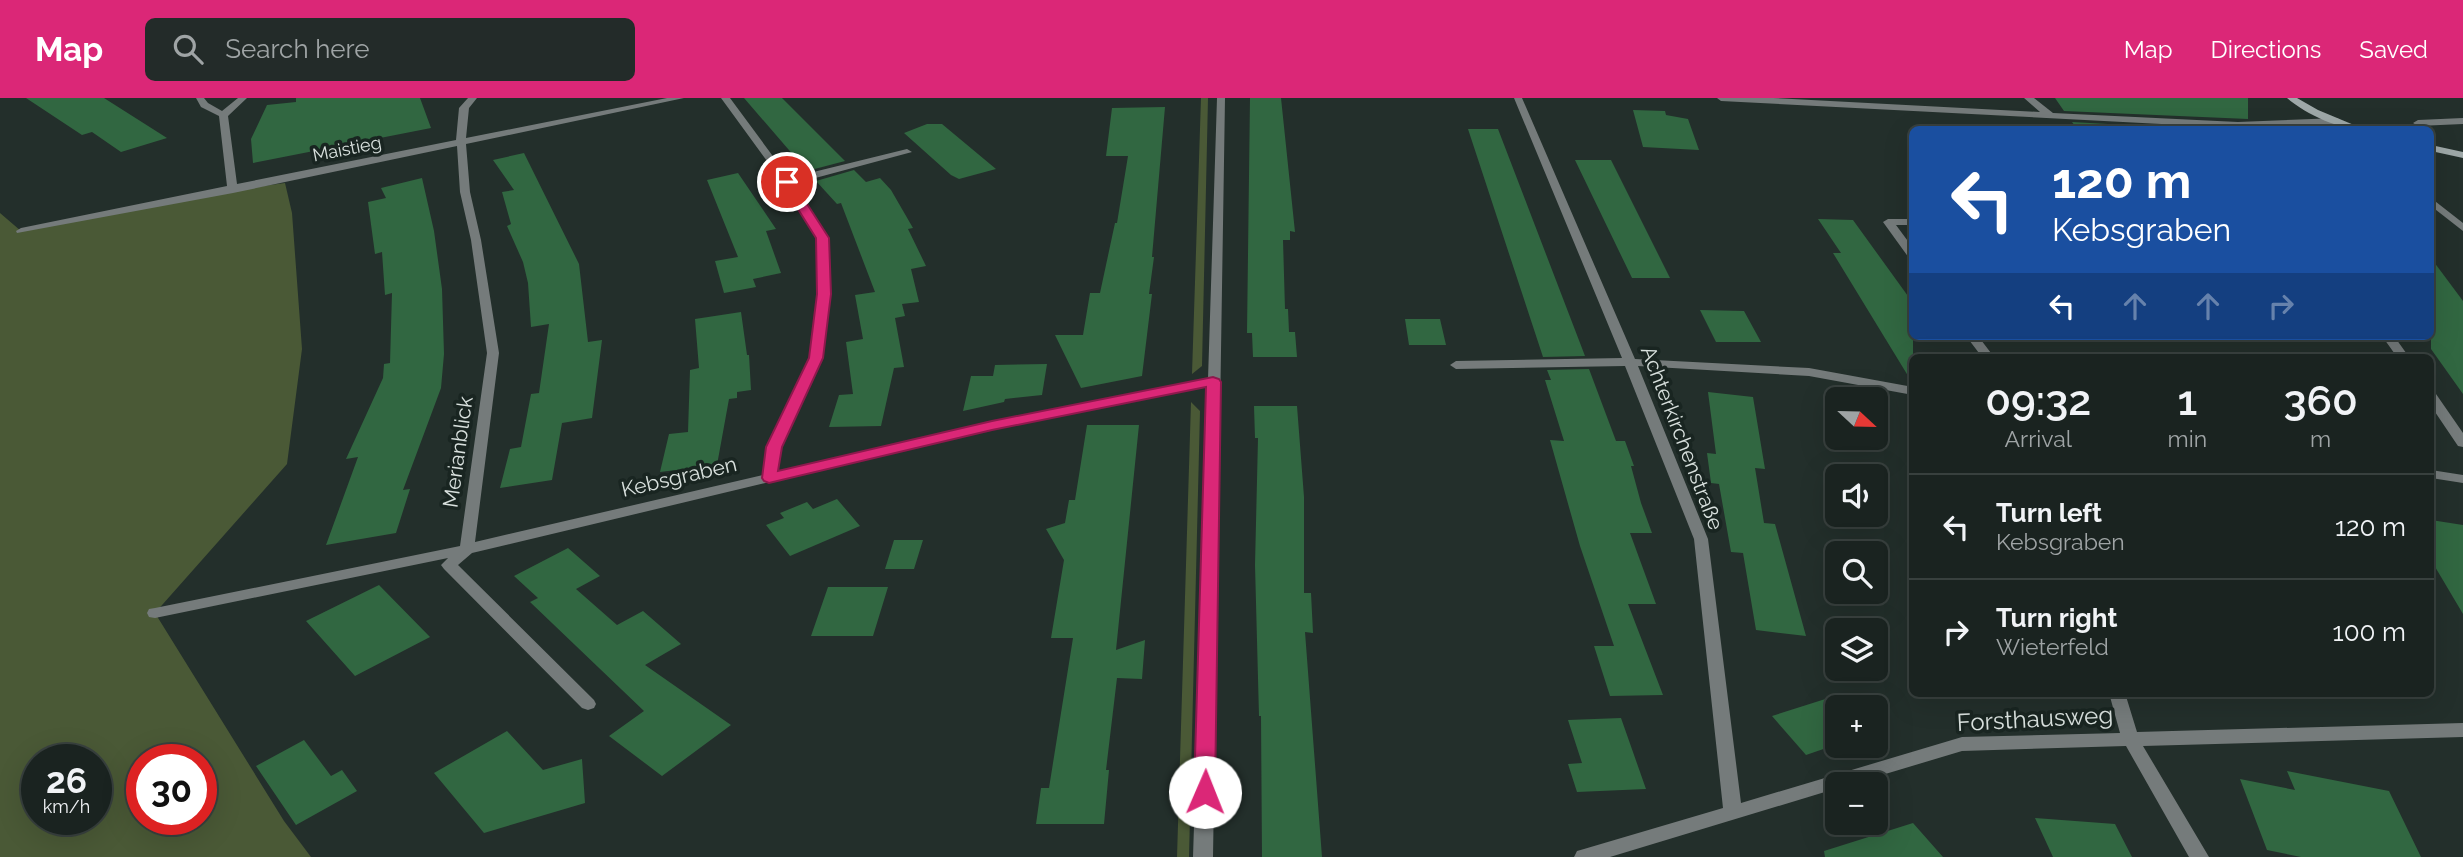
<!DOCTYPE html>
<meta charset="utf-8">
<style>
:root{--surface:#1a2320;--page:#232b29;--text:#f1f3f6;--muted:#9fa4a5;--line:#38403e;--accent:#db2777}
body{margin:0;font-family:Raleway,sans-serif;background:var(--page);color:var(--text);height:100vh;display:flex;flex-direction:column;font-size:26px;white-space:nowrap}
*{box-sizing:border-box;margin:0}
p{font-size:23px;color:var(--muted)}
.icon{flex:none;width:38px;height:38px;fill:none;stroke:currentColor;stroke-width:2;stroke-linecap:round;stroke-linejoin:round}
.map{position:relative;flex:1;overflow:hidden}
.side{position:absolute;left:1909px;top:256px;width:525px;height:343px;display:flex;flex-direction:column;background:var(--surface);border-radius:10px;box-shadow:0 7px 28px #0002,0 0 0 2px var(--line)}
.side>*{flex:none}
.hud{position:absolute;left:1909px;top:28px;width:525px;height:214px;border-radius:10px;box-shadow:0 7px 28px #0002,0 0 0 2px var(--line);background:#1a4fa0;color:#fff;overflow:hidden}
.needle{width:46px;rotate:112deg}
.buttons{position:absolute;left:1825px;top:289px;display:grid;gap:14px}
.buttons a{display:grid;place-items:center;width:63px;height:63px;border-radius:10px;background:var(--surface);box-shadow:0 7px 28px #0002,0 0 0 2px var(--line);font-size:35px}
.speed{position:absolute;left:21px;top:646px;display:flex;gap:14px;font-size:35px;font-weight:700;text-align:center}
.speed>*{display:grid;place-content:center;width:91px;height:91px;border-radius:50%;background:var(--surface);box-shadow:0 7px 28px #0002,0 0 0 2px var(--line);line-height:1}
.speed small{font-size:18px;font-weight:400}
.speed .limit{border:10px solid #d22;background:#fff;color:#111}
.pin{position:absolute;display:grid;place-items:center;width:60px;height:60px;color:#fff;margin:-30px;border:4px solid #fff;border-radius:50%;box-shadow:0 2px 7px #0007}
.me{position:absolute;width:77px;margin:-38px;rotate:1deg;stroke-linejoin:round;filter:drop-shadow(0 0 5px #0008)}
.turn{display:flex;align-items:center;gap:24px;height:147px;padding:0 28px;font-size:32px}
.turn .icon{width:91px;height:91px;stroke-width:2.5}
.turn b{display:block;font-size:49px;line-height:60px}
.lanes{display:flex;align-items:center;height:66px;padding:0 28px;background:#0003;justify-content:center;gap:35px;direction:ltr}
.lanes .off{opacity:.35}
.eta{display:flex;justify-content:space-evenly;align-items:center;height:119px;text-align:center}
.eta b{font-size:42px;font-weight:600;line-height:49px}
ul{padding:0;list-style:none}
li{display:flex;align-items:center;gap:21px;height:105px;padding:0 28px;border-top:2px solid var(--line)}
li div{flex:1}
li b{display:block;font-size:26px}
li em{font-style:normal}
header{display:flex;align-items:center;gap:42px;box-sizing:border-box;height:98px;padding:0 35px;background:var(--accent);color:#fff}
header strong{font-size:33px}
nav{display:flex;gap:38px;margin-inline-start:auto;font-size:24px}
.search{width:490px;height:63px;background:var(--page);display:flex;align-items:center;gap:18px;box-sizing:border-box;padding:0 24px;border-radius:10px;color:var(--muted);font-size:26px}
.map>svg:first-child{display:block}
.green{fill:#4a5936;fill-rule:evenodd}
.building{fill:#316741}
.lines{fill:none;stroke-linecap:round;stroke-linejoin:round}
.street{fill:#757b7b;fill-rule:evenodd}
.secondary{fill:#9ea8a8;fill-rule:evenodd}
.route{fill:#db2777;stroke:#8e194d;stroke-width:2}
.labels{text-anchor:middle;stroke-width:7;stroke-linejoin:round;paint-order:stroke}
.far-street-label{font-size:18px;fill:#d9e1de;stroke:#192521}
.street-label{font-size:21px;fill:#d9e1de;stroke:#192521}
.near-street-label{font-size:24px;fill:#d9e1de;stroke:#192521}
</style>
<header>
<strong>Map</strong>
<div class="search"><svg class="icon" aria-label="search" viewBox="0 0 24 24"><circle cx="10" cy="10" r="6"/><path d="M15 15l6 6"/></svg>Search here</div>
<nav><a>Map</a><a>Directions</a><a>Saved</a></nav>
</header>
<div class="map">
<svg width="2463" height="759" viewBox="0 0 2463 759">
<rect width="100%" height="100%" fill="#232f2b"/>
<path class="green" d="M 1201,0 L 1208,0 L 1202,268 L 1192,276 Z
M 285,85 L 292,115 L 302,251 L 287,366 L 155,515 L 284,723 L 311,759 L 0,759 L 0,115 L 21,133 L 233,92 ZM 37,662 L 96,662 L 96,721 L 37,721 ZM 142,662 L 201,662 L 201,721 L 142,721 Z
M 1191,304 L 1200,313 L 1189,759 L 1177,759 Z"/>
<path class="building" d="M 26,0 L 104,0 L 167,40 L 121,54 L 92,34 L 82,37 Z
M 296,0 L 420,0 L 431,30 L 253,65 L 251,41 L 267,7 L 296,4 Z
M 744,0 L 782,0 L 845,63 L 807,73 Z
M 1250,0 L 1281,0 L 1295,134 L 1290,133 L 1290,142 L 1283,142 L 1285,211 L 1288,211 L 1289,234 L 1295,234 L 1297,259 L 1253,259 L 1252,235 L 1247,235 Z
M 2055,0 L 2248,0 L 2248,21 L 2064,13 Z
M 1165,9 L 1152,159 L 1154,159 L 1149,196 L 1152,196 L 1142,278 L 1081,290 L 1055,237 L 1083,237 L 1090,195 L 1100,195 L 1115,125 L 1117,125 L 1128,58 L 1106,58 L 1112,10 Z
M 1633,12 L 1665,13 L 1666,17 L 1688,21 L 1699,52 L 1643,49 Z
M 2072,24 L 2216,32 L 2078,32 Z
M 927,26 L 942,26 L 996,71 L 959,81 L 951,77 L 904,35 Z
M 1468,31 L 1498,31 L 1585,258 L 1543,259 Z
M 524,55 L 579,166 L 588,244 L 602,242 L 592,320 L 562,325 L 552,382 L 500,390 L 510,351 L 521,349 L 531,296 L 539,295 L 549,226 L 531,229 L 528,185 L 523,164 L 507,128 L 511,126 L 502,94 L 514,92 L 493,62 Z
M 1575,62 L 1611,62 L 1670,180 L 1632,180 Z
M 854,72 L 866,84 L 880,80 L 891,92 L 913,130 L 908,131 L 926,168 L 911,171 L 919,204 L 902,206 L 905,218 L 895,220 L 904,269 L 894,270 L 881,328 L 829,329 L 839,297 L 853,296 L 846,244 L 863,241 L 855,197 L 875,194 L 841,105 L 837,106 L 816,83 Z
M 738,75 L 776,131 L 766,133 L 781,175 L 753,181 L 756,189 L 724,195 L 715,163 L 738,159 L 707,82 Z
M 422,80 L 434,133 L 442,191 L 444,256 L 441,290 L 403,392 L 410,391 L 396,435 L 326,447 L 358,359 L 346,361 L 383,280 L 384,266 L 390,265 L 392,195 L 385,197 L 382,154 L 375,156 L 368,104 L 386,100 L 381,90 Z
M 1818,121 L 1853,122 L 1913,205 L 1913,286 L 1833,155 L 1841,155 Z
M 2431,160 L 2463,203 L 2463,296 L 2431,251 Z
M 1700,212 L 1744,213 L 1761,244 L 1716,244 Z
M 741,214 L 747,257 L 749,257 L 751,292 L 737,294 L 737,300 L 729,301 L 717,367 L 660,374 L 669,336 L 688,334 L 690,272 L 699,270 L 695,221 Z
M 1405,221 L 1440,221 L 1446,247 L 1409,247 Z
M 1047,266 L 1042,297 L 1005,301 L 1004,304 L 963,313 L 971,278 L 993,278 L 995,267 Z
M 1589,271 L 1616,343 L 1625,343 L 1634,368 L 1631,368 L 1641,405 L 1652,435 L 1630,435 L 1656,506 L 1628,506 L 1663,597 L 1610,598 L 1594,548 L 1614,548 L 1580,448 L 1550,342 L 1564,343 L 1545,282 L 1551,282 L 1547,272 Z
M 1708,294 L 1753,299 L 1765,371 L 1755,370 L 1764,425 L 1775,426 L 1806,538 L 1756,532 L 1743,455 L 1731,454 L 1719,386 L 1711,385 L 1707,355 L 1716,356 Z
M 1254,308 L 1297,308 L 1304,399 L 1304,495 L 1311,495 L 1313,535 L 1305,534 L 1322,759 L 1262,759 L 1261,618 L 1259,618 L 1255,467 L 1258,340 L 1255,340 Z
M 1087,327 L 1139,327 L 1116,552 L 1145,542 L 1142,581 L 1117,580 L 1106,672 L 1109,672 L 1104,726 L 1036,726 L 1041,690 L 1049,690 L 1073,540 L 1051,540 L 1064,462 L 1046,431 L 1065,425 L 1069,402 L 1075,402 Z
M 837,401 L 860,428 L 790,458 L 766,427 L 784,420 L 780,415 L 807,404 L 813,411 Z
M 2431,422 L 2463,427 L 2463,516 L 2431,462 Z
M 894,442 L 923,442 L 914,471 L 885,471 Z
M 568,450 L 600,478 L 576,491 L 617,527 L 643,513 L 681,546 L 645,567 L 731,627 L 662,678 L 609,638 L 644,613 L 530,504 L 538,500 L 514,478 Z
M 379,487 L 430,539 L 355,578 L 306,523 Z
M 828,489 L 888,489 L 873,538 L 811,538 Z
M 1838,597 L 1845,597 L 1857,609 L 1838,609 L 1838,646 L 1806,657 L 1772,618 Z
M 1621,620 L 1646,691 L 1577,694 L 1568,666 L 1582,665 L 1568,622 Z
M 507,633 L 543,672 L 582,661 L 585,705 L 484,735 L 434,675 Z
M 304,642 L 331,678 L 342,672 L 357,693 L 296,727 L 256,668 Z
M 2287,673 L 2389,693 L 2421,759 L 2301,759 L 2267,752 L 2240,681 L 2295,692 Z
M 2035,720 L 2115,726 L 2132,759 L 2053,759 Z
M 1913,725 L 1943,759 L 1825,759 L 1824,753 Z"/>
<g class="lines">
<path class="street" d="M 196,0 L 204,0 L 208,5 L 222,13 L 238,0 L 247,0 L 228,18 L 237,86 L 456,42 L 459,10 L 468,0 L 477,0 L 469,10 L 466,40 L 667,0 L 684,0 L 466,46 L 470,94 L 481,142 L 499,255 L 475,444 L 763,377 L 767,349 L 810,260 L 818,196 L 818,140 L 783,85 L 721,0 L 730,0 L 789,80 L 907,51 L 912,54 L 793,86 L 828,140 L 830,196 L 822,260 L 781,349 L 777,373 L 992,323 L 1208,281 L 1217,0 L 1225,0 L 1213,759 L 1193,759 L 1208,289 L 992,331 L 472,455 L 458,467 L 594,602 L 596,606 L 594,610 L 588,612 L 582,610 L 444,471 L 441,467 L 448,460 L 155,520 L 149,519 L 147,515 L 149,511 L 155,510 L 460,448 L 487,255 L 471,142 L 460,94 L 457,48 L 233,95 L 17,135 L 16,133 L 21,130 L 227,88 L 219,18 L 201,9 Z
M 1514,0 L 1522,0 L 1635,261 L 1809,270 L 1913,289 L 1913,297 L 1809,278 L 1638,268 L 1708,441 L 1741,705 L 1962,639 L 2120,635 L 2109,595 L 2125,595 L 2137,634 L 2463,625 L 2463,639 L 2143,648 L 2209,759 L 2189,759 L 2126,648 L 1962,653 L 1852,686 L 1838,686 L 1838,690 L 1610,759 L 1574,759 L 1577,753 L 1584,751 L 1723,710 L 1694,441 L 1625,268 L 1456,271 L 1450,267 L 1456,263 L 1622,260 Z
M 1717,0 L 1773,0 L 2040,14 L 2024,0 L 2034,0 L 2053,15 L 2238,24 L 2337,20 L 2342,23 L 2337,26 L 2238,30 L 1721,3 Z
M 2463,20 L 2463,26 L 2418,28 L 2413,25 L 2418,22 Z
M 2431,100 L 2463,125 L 2463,133 L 2431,108 Z
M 1888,121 L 1913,121 L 1913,127 L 1896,127 L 1913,150 L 1913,161 L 1909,160 L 1883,124 Z
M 1966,238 L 1978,238 L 1994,259 L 1982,259 Z
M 2382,238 L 2394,238 L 2409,259 L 2397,259 Z
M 2431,295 L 2436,296 L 2463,335 L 2463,349 L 2458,348 L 2431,308 Z
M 2431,372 L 2463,377 L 2463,385 L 2431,380 Z"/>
<path class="secondary" d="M 2287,0 L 2297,0 L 2318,12 L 2366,32 C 2340,32 2307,17 2287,0 Z
M 2431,47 L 2463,54 L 2463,60 L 2431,53 Z"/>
</g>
<path class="route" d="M 783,81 L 791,81 L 829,140 L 831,196 L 823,260 L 782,349 L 778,373 L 992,323 L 1213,279 L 1219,281 L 1221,284 L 1215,694 L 1212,700 L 1205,702 L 1197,700 L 1194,694 L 1206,289 L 992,332 L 769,385 L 764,383 L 762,380 L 766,349 L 809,260 L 817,196 L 816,140 L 781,84 Z"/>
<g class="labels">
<g class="far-street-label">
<text transform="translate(347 51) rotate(-11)" y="6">Maistieg</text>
</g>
<g class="street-label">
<text transform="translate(1682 340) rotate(69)" y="7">Achterkirchenstraße</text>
<text transform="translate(458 354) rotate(-82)" y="7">Merianblick</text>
<text transform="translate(679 379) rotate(-13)" y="7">Kebsgraben</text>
</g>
<g class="near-street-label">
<text transform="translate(2035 621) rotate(-3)" y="8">Forsthausweg</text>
</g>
</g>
</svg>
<div class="buttons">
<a><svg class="needle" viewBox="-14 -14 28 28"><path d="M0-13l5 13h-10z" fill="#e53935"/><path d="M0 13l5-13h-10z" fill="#9fa4a5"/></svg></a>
<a><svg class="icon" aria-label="sound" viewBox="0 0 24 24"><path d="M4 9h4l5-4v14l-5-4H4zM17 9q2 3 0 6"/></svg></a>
<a><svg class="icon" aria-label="search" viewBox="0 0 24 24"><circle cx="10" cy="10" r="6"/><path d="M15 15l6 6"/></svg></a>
<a><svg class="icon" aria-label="layers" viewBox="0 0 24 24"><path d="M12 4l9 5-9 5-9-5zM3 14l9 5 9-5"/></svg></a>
<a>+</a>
<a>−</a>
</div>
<div class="speed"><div>26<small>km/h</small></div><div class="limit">30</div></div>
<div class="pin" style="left:787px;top:84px;background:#d93025"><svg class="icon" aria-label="arrive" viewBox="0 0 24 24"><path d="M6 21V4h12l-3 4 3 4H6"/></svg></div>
<svg class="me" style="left:1205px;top:694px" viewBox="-20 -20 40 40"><circle r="19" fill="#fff"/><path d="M0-13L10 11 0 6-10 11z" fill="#db2777"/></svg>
<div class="hud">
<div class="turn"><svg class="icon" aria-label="left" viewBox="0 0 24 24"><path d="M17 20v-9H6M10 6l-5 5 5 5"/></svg><div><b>120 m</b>Kebsgraben</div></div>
<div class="lanes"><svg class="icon" aria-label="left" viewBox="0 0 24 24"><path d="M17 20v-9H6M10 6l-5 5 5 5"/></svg><svg class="icon off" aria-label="ahead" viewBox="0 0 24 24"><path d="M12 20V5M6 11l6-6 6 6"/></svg><svg class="icon off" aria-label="ahead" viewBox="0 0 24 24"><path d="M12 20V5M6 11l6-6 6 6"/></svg><svg class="icon off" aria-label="right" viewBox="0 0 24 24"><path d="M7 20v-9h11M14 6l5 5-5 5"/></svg></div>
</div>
<section class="side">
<div class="eta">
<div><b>09:32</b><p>Arrival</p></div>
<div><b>1</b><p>min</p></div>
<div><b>360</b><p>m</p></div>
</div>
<ul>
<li><svg class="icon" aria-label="left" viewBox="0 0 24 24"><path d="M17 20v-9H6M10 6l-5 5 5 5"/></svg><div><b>Turn left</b><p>Kebsgraben</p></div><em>120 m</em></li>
<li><svg class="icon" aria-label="right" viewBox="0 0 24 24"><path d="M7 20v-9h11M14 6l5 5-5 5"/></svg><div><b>Turn right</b><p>Wieterfeld</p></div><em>100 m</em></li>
</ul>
</section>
</div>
